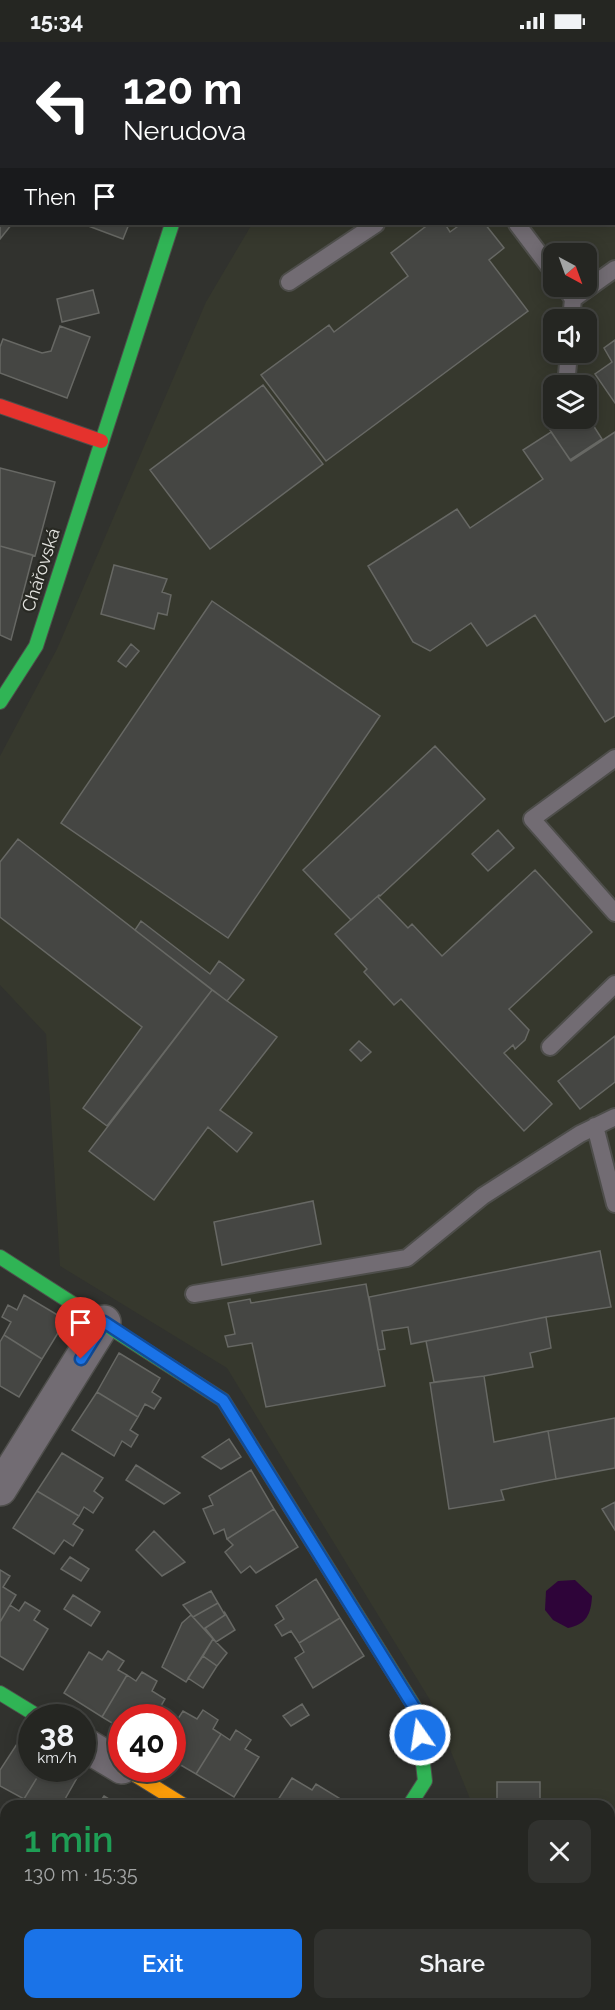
<!DOCTYPE html>
<meta charset="utf-8">
<style>
:root{--surface:#252622;--page:#31322f;--text:#f1f3f6;--muted:#a3a5a5;--line:#424340;--accent:#1a73e8}
body{margin:0;font-family:Raleway,sans-serif;background:var(--page);color:var(--text);height:100vh;display:flex;flex-direction:column;font-size:22px;white-space:nowrap}
*{box-sizing:border-box;margin:0}
p{font-size:20px;color:var(--muted)}
.icon{flex:none;width:33px;height:33px;fill:none;stroke:currentColor;stroke-width:2;stroke-linecap:round;stroke-linejoin:round}
.map{position:relative;flex:1;overflow:hidden}
.side{position:absolute;left:0px;top:1758px;width:615px;height:210px;display:flex;flex-direction:column;background:var(--surface);border-radius:18px 18px 0 0;box-shadow:0 3px 15px #0003,0 0 0 2px var(--line)}
.side>*{flex:none}
.hud{position:absolute;left:0px;top:0px;width:615px;height:183px;box-shadow:0 3px 15px #0003,0 0 0 2px var(--line);background:#202124;color:#fff;overflow:hidden}
.needle{width:39px;rotate:139deg}
.buttons{position:absolute;left:543px;top:201px;display:grid;gap:12px}
.buttons a{display:grid;place-items:center;width:54px;height:54px;border-radius:12px;background:var(--surface);box-shadow:0 3px 15px #0003,0 0 0 2px var(--line);font-size:30px}
.speed{position:absolute;left:18px;top:1662px;display:flex;gap:12px;font-size:30px;font-weight:700;text-align:center}
.speed>*{display:grid;place-content:center;width:78px;height:78px;border-radius:50%;background:var(--surface);box-shadow:0 3px 15px #0003,0 0 0 2px var(--line);line-height:1}
.speed small{font-size:15px;font-weight:400}
.speed .limit{border:9px solid #d22;background:#fff;color:#111}
.pin{position:absolute;display:grid;place-items:center;width:51px;height:51px;color:#fff;margin:-62px -26px;border-radius:50% 50% 50% 0;rotate:-45deg;box-shadow:0 0 6px #0007}
.pin .icon{rotate:45deg}
.me{position:absolute;width:66px;margin:-33px;rotate:347deg;stroke-linejoin:round;filter:drop-shadow(0 0 4px #0008)}
.turn{display:flex;align-items:center;gap:21px;height:126px;padding:0 24px;font-size:27px}
.turn .icon{width:78px;height:78px;stroke-width:2.5}
.turn b{display:block;font-size:42px;line-height:51px}
.then{display:flex;align-items:center;height:57px;padding:0 24px;background:#0003;gap:12px;font-size:22px}
.round{display:grid;place-items:center;flex:none;width:63px;height:63px;border-radius:12px;background:var(--page)}
.overview{display:flex;align-items:center;justify-content:space-between;height:102px;padding:0 24px}
h1{font-size:36px;font-weight:600;line-height:45px;color:#1e9e55}
.button{display:flex;gap:12px;margin-top:auto;padding:12px 24px}
.button a{flex:1;height:69px;border-radius:12px;background:var(--accent);color:#fff;font-size:24px;font-weight:600;line-height:69px;text-align:center}
.button a+a{background:var(--page);color:var(--text)}
.status{display:flex;justify-content:space-between;align-items:center;height:42px;padding:0 30px;background:var(--surface);direction:ltr}
.status svg{height:16px;fill:currentColor}
.map>svg:first-child{display:block}
.built{fill:#36382d;fill-rule:evenodd}
.water{fill:#2e0439}
.building{fill:#454643;stroke:#676864;stroke-width:1.5}
.lines{fill:none;stroke-linecap:round;stroke-linejoin:round}
.lane-casing{stroke:#4e4e4b;stroke-width:20}
.street-casing{stroke:#4e4e4b;stroke-width:36}
.fast-casing{stroke:#4e4e4b;stroke-width:16}
.slow-casing{stroke:#4e4e4b;stroke-width:16}
.jam-casing{stroke:#4e4e4b;stroke-width:16}
.lane{stroke:#726c73;stroke-width:16}
.street{stroke:#726c73;stroke-width:33}
.fast{stroke:#30b455;stroke-width:14}
.slow{stroke:#ff9f0a;stroke-width:14}
.jam{stroke:#e5322d;stroke-width:14}
.route-casing{stroke:#114b97;stroke-width:15}
.route{stroke:#1a73e8;stroke-width:10}
.labels{text-anchor:middle;stroke-width:4.5;stroke-linejoin:round;paint-order:stroke}
.street-label{font-size:18px;fill:#e4e4e0;stroke:#282923}
</style>
<div class="status"><b>15:34</b><svg viewBox="0 0 49 12"><path d="M0 12V9h3v3zM5 12V6h3v6zM10 12V3h3v9zM15 12V0h3v12zM26 1h20v11H26zM47 4h2v5h-2z"/></svg></div>
<div class="map">
<svg width="615" height="1968" viewBox="0 0 615 1968">
<rect width="100%" height="100%" fill="#31322e"/>
<path class="built" d="M 412,0 L 615,0 L 615,1968 L 554,1968 L 552,1962 L 609,1962 L 609,1764 L 473,1764 L 430,1658 L 227,1326 L 60,1224 L 46,992 L 0,943 L 0,714 L 57,607 L 206,260 L 252,182 L 614,182 L 614,2 L 410,1 ZM 554,212 L 586,212 L 586,244 L 554,244 ZM 554,278 L 586,278 L 586,310 L 554,310 ZM 554,344 L 586,344 L 586,376 L 554,376 Z"/>
<path class="water" d="M 575,1538 L 592,1554 C 591,1573 586,1582 568,1586 L 553,1578 L 545,1568 L 546,1549 L 558,1539 Z"/>
<path class="building" d="M 481,0 L 615,0 L 615,49 L 614,50 L 614,2 L 479,2 Z
M 0,163 L 2,182 L 12,182 L 0,197 Z
M 83,182 L 129,182 L 123,197 Z
M 429,182 L 445,182 L 450,190 L 461,182 L 485,182 L 504,206 L 489,218 L 528,269 L 326,419 L 261,333 L 329,283 L 334,290 L 408,234 L 391,211 Z
M 93,248 L 99,271 L 62,280 L 57,257 Z
M 60,284 L 90,295 L 67,356 L 0,331 L 0,305 L 3,297 L 42,311 L 51,309 Z
M 615,298 L 615,361 L 595,332 L 612,320 L 604,306 Z
M 263,343 L 323,422 L 210,507 L 150,428 Z
M 586,372 L 602,397 L 570,418 L 550,388 L 568,376 L 586,376 Z
M 551,390 L 571,419 L 615,390 L 615,674 L 605,680 L 535,573 L 487,604 L 471,581 L 430,609 L 413,600 L 368,524 L 457,467 L 470,486 L 543,437 L 523,408 Z
M 0,426 L 55,440 L 35,514 L 0,504 Z
M 0,504 L 33,513 L 11,598 L 0,593 Z
M 114,523 L 167,537 L 162,550 L 171,553 L 167,573 L 158,571 L 154,587 L 101,572 Z
M 212,559 L 380,674 L 228,896 L 61,781 Z
M 131,602 L 139,609 L 126,625 L 118,619 Z
M 435,704 L 485,757 L 380,854 L 379,853 L 351,878 L 303,828 Z
M 498,788 L 514,806 L 488,829 L 472,812 Z
M 18,797 L 212,948 L 107,1084 L 83,1066 L 142,985 L 0,875 L 0,820 Z
M 535,828 L 592,890 L 509,967 L 529,988 L 525,998 L 515,1007 L 513,1003 L 504,1011 L 552,1062 L 524,1089 L 401,957 L 394,963 L 364,930 L 367,927 L 335,892 L 379,853 L 378,855 L 408,886 L 412,882 L 442,914 Z
M 141,879 L 210,932 L 219,919 L 244,938 L 227,959 L 135,888 Z
M 212,948 L 277,995 L 220,1068 L 252,1091 L 237,1110 L 208,1085 L 154,1158 L 89,1109 Z
M 615,994 L 615,1040 L 580,1067 L 558,1039 Z
M 359,999 L 371,1010 L 361,1019 L 350,1008 Z
M 313,1159 L 321,1202 L 222,1223 L 214,1180 Z
M 600,1209 L 611,1265 L 546,1275 L 411,1302 L 408,1285 L 382,1289 L 385,1307 L 378,1308 L 369,1255 Z
M 366,1242 L 385,1344 L 266,1365 L 252,1301 L 228,1305 L 225,1294 L 235,1292 L 228,1261 L 250,1257 L 251,1261 Z
M 24,1253 L 66,1278 L 42,1317 L 4,1293 L 11,1280 L 2,1275 L 8,1263 L 17,1268 Z
M 546,1275 L 551,1306 L 530,1311 L 533,1325 L 484,1334 L 434,1340 L 426,1299 Z
M 4,1293 L 42,1317 L 19,1355 L 0,1344 L 0,1300 Z
M 119,1311 L 160,1336 L 152,1350 L 161,1356 L 154,1367 L 145,1362 L 138,1375 L 97,1350 Z
M 484,1334 L 494,1400 L 548,1389 L 556,1437 L 501,1448 L 504,1458 L 449,1467 L 430,1341 Z
M 97,1350 L 138,1375 L 130,1388 L 138,1393 L 131,1405 L 122,1399 L 114,1414 L 72,1388 Z
M 615,1376 L 615,1426 L 556,1437 L 548,1389 Z
M 229,1397 L 241,1415 L 221,1427 L 202,1415 Z
M 62,1411 L 103,1436 L 94,1449 L 103,1456 L 93,1471 L 84,1465 L 79,1474 L 37,1449 Z
M 136,1423 L 180,1451 L 164,1462 L 126,1438 Z
M 251,1428 L 274,1467 L 227,1497 L 224,1487 L 214,1492 L 203,1467 L 213,1463 L 209,1454 Z
M 37,1449 L 79,1474 L 73,1482 L 83,1488 L 73,1504 L 64,1498 L 54,1512 L 13,1486 Z
M 615,1460 L 615,1488 L 602,1467 Z
M 274,1467 L 298,1505 L 256,1531 L 250,1524 L 241,1531 L 225,1510 L 233,1503 L 227,1497 Z
M 154,1489 L 185,1520 L 162,1534 L 136,1508 Z
M 70,1515 L 89,1527 L 81,1539 L 61,1527 Z
M 0,1528 L 10,1534 L 3,1545 L 16,1553 L 0,1580 Z
M 316,1537 L 340,1576 L 299,1601 L 291,1589 L 282,1594 L 275,1583 L 284,1577 L 276,1564 Z
M 211,1549 L 218,1561 L 193,1575 L 183,1563 Z
M 73,1553 L 100,1570 L 91,1584 L 64,1567 Z
M 25,1560 L 40,1569 L 34,1578 L 48,1587 L 23,1628 L 0,1614 L 0,1580 L 10,1563 L 19,1569 Z
M 218,1561 L 225,1573 L 204,1587 L 193,1575 Z
M 225,1571 L 235,1588 L 216,1600 L 205,1586 L 225,1573 Z
M 191,1573 L 213,1597 L 186,1640 L 162,1625 L 182,1581 Z
M 340,1576 L 364,1614 L 313,1646 L 295,1616 L 304,1610 L 299,1601 Z
M 213,1597 L 227,1611 L 217,1624 L 203,1614 Z
M 108,1609 L 124,1619 L 118,1628 L 127,1633 L 102,1675 L 64,1651 L 89,1610 L 102,1618 Z
M 203,1614 L 217,1624 L 203,1646 L 188,1636 Z
M 142,1630 L 157,1639 L 152,1649 L 165,1657 L 154,1676 L 122,1676 L 122,1687 L 102,1675 L 127,1633 L 136,1639 Z
M 302,1662 L 309,1673 L 291,1684 L 283,1674 Z
M 203,1668 L 218,1678 L 213,1687 L 221,1692 L 196,1732 L 172,1718 L 172,1686 L 183,1669 L 197,1677 Z
M 236,1688 L 251,1698 L 245,1707 L 259,1715 L 234,1755 L 196,1732 L 221,1692 L 230,1698 Z
M 17,1702 L 32,1709 L 32,1726 L 43,1726 L 24,1757 L 0,1744 L 0,1728 Z
M 43,1726 L 63,1726 L 77,1736 L 61,1764 L 36,1764 L 24,1757 Z
M 292,1736 L 312,1748 L 316,1742 L 352,1764 L 274,1764 Z
M 497,1740 L 540,1740 L 540,1764 L 497,1764 Z
M 104,1754 L 120,1764 L 97,1764 Z
M 0,1893 L 6,1897 L 6,1906 L 2,1911 L 0,1910 Z"/>
<g class="lines">
<defs>
<path id="lane" d="M 517,182 L 554,231
M 289,240 L 376,182
M 564,244 L 573,257
M 571,278 L 573,257 L 615,227
M 566,344 L 569,310
M 615,716 L 532,777 L 615,871
M 550,1005 L 615,942
M 595,1084 L 615,1162
M 194,1252 L 407,1216 L 483,1154 L 580,1092 L 615,1075"/>
<path id="street" d="M 0,1447 L 104,1280
M 82,1701 L 122,1725
M 284,1968 L 287,1962"/>
<path id="fast" d="M 230,0 L 230,2
M 0,660 L 36,604 L 172,182
M 0,1215 L 223,1358 L 417,1669 L 425,1739 L 409,1764
M 0,1651 L 41,1676"/>
<path id="slow" d="M 124,1726 L 185,1764"/>
<path id="jam" d="M 0,364 L 101,399"/>
</defs>
<use href="#lane" class="lane-casing"/>
<use href="#street" class="street-casing"/>
<use href="#fast" class="fast-casing"/>
<use href="#slow" class="slow-casing"/>
<use href="#jam" class="jam-casing"/>
<use href="#lane" class="lane"/>
<use href="#street" class="street"/>
<use href="#fast" class="fast"/>
<use href="#slow" class="slow"/>
<use href="#jam" class="jam"/>
</g>
<g class="lines">
<defs>
<path id="route" d="M 81,1317 L 104,1280 L 223,1358 L 417,1670 L 420,1693"/>
</defs>
<use href="#route" class="route-casing"/>
<use href="#route" class="route"/>
</g>
<g class="labels">
<g class="street-label">
<text transform="translate(41 528) rotate(-72)" y="6">Chářovská</text>
</g>
</g>
</svg>
<div class="buttons">
<a><svg class="needle" viewBox="-14 -14 28 28"><path d="M0-13l5 13h-10z" fill="#e53935"/><path d="M0 13l5-13h-10z" fill="#a3a5a5"/></svg></a>
<a><svg class="icon" aria-label="sound" viewBox="0 0 24 24"><path d="M4 9h4l5-4v14l-5-4H4zM17 9q2 3 0 6"/></svg></a>
<a><svg class="icon" aria-label="layers" viewBox="0 0 24 24"><path d="M12 4l9 5-9 5-9-5zM3 14l9 5 9-5"/></svg></a>
</div>
<div class="speed"><div>38<small>km/h</small></div><div class="limit">40</div></div>
<div class="pin" style="left:81px;top:1317px;background:#d93025"><svg class="icon" aria-label="arrive" viewBox="0 0 24 24"><path d="M6 21V4h12l-3 4 3 4H6"/></svg></div>
<svg class="me" style="left:420px;top:1693px" viewBox="-20 -20 40 40"><circle r="17" fill="#1a73e8" stroke="#fff" stroke-width="3"/><path d="M0-11L8 9 0 5-8 9z" fill="#fff"/></svg>
<div class="hud">
<div class="turn"><svg class="icon" aria-label="left" viewBox="0 0 24 24"><path d="M17 20v-9H6M10 6l-5 5 5 5"/></svg><div><b>120 m</b>Nerudova</div></div>
<div class="then">Then<svg class="icon" aria-label="arrive" viewBox="0 0 24 24"><path d="M6 21V4h12l-3 4 3 4H6"/></svg></div>
</div>
<section class="side">
<div class="overview"><div><h1>1 min</h1><p>130 m · 15:35</p></div><a class="round"><svg class="icon" aria-label="close" viewBox="0 0 24 24"><path d="M6 6l12 12M18 6L6 18"/></svg></a></div>
<div class="button"><a>Exit</a><a>Share</a></div>
</section>
</div>
